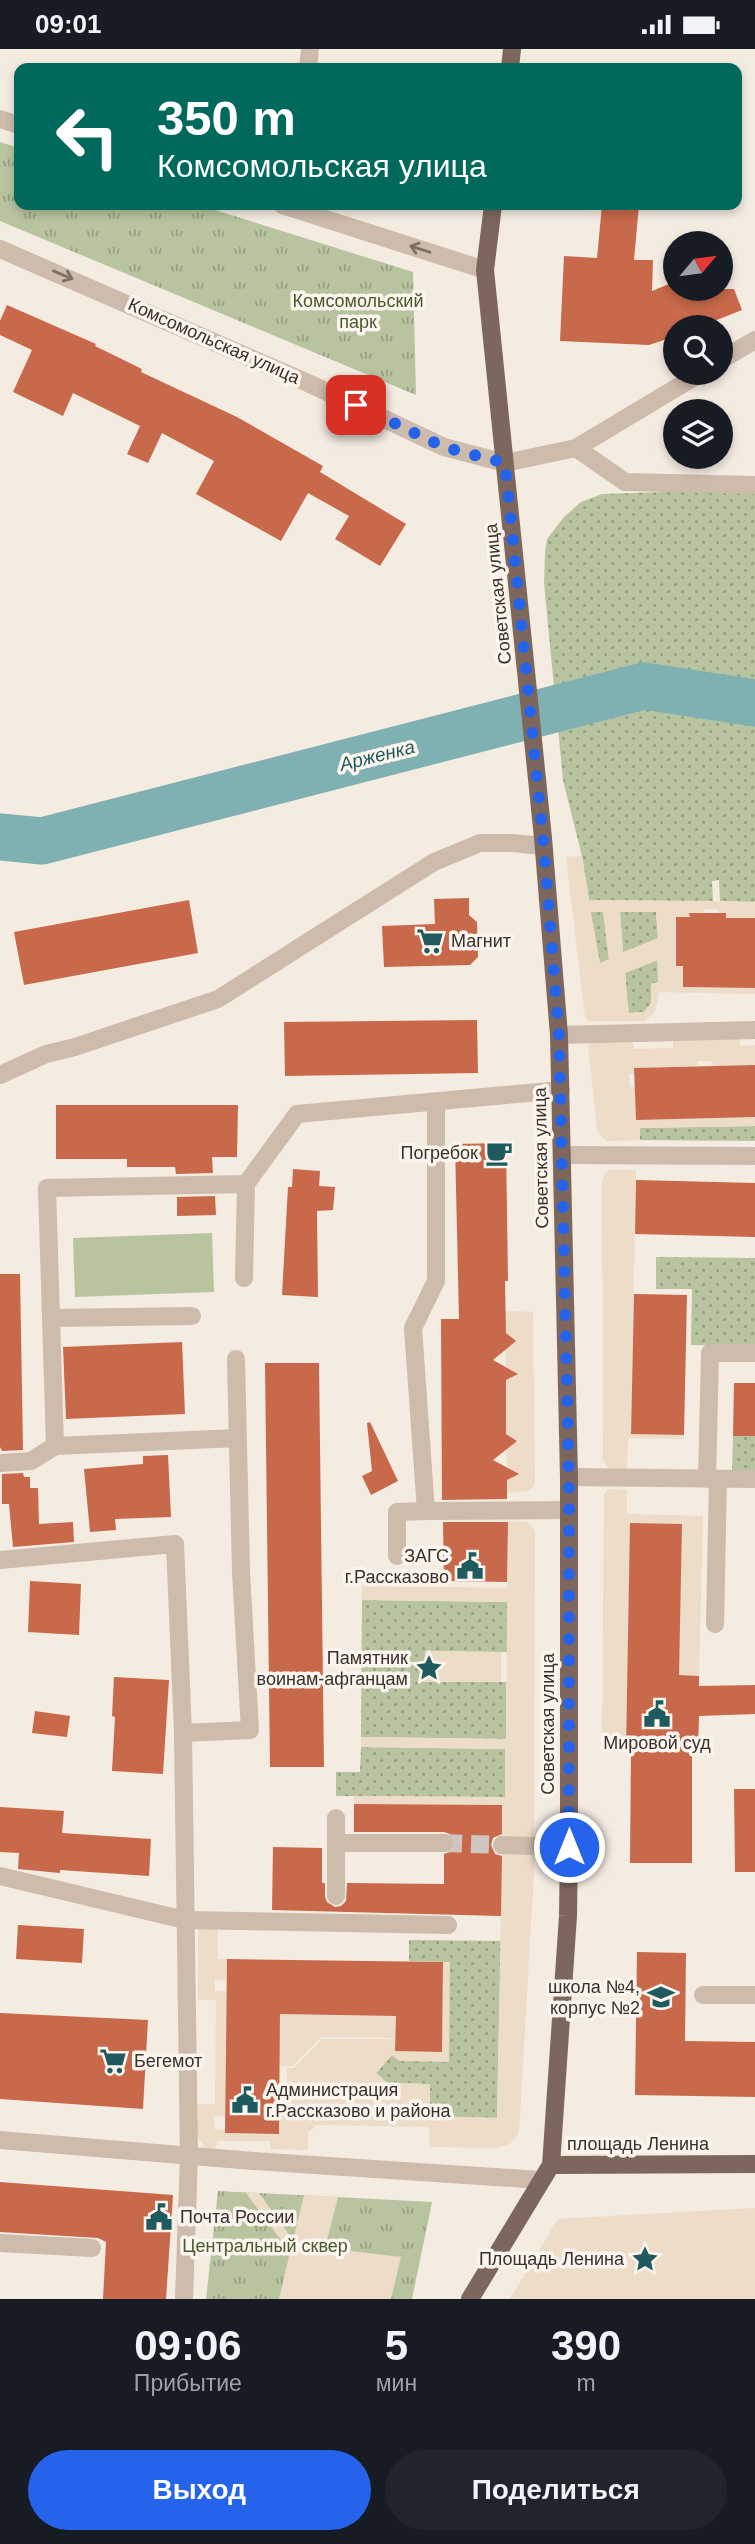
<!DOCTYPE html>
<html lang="ru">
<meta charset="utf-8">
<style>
:root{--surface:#171b24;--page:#20242c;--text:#f1f3f6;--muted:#9ea1a6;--accent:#2563eb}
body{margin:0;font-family:Helvetica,sans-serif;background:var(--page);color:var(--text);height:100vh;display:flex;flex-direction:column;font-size:26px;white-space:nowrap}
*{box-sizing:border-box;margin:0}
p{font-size:23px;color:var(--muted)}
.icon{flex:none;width:38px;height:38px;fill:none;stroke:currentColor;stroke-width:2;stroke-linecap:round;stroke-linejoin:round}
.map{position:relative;height:2250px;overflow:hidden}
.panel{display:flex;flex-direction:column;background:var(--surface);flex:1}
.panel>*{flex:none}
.banner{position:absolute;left:14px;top:14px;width:728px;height:147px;border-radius:14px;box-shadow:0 4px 10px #0003;background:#00695c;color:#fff;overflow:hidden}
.needle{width:46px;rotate:61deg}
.controls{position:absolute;left:663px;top:182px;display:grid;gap:14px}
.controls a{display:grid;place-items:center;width:70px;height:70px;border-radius:50%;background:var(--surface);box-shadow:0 4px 10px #0003;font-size:35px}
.pin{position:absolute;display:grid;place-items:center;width:60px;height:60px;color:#fff;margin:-30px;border-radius:14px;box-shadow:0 4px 10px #0006}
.me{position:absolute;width:77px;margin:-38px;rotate:0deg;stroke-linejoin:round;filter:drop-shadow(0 0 5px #0008)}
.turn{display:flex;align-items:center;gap:24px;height:147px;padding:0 28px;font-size:32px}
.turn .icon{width:91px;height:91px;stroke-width:2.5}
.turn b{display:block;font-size:49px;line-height:60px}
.eta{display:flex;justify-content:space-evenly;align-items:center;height:119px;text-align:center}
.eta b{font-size:42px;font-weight:700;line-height:49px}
.cta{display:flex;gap:14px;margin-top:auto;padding:14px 28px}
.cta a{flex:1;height:80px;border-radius:42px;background:var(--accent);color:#fff;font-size:28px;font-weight:700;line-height:80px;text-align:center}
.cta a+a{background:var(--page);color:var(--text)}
.status{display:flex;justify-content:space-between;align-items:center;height:49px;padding:0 35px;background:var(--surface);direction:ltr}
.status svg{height:19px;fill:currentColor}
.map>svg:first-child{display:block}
.grass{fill:url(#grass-dots)}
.park{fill:url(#park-tufts)}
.pitch{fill:#b8c4a0}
.plaza{fill:#ecdcc8;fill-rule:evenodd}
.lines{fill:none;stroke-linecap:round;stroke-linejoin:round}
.river{stroke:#7fb0b2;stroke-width:47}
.building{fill:#c8694b}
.minor-tunnel{stroke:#cfc6bd;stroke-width:18;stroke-dasharray:18 9;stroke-linecap:butt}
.minor{stroke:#cdbbac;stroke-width:18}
.major{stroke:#7d675c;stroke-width:18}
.oneway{stroke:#7d6f65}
.route{stroke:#2563eb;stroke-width:12;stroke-dasharray:0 21.6}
.labels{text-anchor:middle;stroke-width:7;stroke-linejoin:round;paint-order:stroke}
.park-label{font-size:18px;fill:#4a5a2e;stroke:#fbf5ee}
.street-label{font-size:18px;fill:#3b302b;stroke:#fbf5ee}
.poi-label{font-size:18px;fill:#3b302b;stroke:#fbf5ee;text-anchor:end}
.water-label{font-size:19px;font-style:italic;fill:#1f5a5e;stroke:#fbf5ee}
</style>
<div class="status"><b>09:01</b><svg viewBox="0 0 49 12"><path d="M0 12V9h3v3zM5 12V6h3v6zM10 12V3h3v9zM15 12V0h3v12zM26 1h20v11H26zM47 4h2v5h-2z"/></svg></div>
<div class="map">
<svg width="755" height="2250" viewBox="0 0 755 2250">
<defs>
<pattern id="grass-dots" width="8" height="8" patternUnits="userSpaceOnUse" patternTransform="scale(1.75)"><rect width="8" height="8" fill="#b8c4a0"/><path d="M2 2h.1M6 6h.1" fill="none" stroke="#97a083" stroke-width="1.8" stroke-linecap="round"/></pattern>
<pattern id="park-tufts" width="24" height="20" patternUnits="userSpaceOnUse" patternTransform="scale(1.75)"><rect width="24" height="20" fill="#b8c4a0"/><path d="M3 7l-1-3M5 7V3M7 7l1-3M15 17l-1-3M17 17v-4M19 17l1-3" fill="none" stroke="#97a083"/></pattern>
</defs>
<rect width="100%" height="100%" fill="#f4ebe1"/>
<path class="grass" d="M 755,440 L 755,853 L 720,852 L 719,831 L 712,832 L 713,852 L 589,851 L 582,807 L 563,731 L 544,534 L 545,504 L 547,490 L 564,468 L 581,453 L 602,445 Z
M 603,862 L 609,911 L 600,914 L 590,863 Z
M 620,863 L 656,863 L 658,889 L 623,904 Z
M 658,911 L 658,934 L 651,935 L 651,954 L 644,963 L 628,964 L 625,924 Z
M 755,1077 L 755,1092 L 640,1091 L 640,1079 Z
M 656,1208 L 755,1209 L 755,1297 L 691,1296 L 692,1240 L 656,1240 Z
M 733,1387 L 755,1387 L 755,1421 L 732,1421 Z
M 362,1551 L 507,1553 L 507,1603 L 425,1602 L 424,1632 L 506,1633 L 506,1690 L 361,1688 Z
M 361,1698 L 506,1700 L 505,1748 L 336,1747 L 336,1723 L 360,1723 Z
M 409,1891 L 501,1892 L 497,2069 L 430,2067 L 430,2035 L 387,2034 L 376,2024 L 392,2006 L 400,2012 L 449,2012 L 449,1913 L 409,1912 Z"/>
<path class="park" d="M 0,93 L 19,99 L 19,156 L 199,156 L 413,223 L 416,346 L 0,172 Z
M 218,2142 L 432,2153 L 412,2250 L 206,2250 Z"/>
<path class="pitch" d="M 212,1184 L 214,1243 L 75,1248 L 73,1189 Z"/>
<path class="plaza" d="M 582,807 L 589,851 L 755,853 L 755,869 L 726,869 L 726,864 L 718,864 L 717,860 L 705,860 L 704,864 L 690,864 L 690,868 L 677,868 L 676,916 L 683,917 L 683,938 L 755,939 L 755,945 L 659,943 L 655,963 L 645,972 L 590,972 L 585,969 L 566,808 ZM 591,863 L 603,863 L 609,910 L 600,914 ZM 620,863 L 656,863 L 658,889 L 623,903 ZM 657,911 L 658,933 L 651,935 L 651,954 L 644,963 L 629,964 L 625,924 Z
M 740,987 L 740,997 L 755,996 L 755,1016 L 713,1017 L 712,1012 L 697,1012 L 697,1017 L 635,1019 L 634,1025 L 629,1025 L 630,1038 L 635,1038 L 636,1071 L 755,1068 L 755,1077 L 640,1079 L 640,1091 L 606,1092 L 601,1087 L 597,1081 L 588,997 L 591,992 L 633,990 L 634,1000 L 673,999 L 673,989 Z
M 610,1121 L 636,1121 L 631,1385 L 684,1386 L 684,1390 L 628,1389 L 627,1420 L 609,1419 L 603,1412 L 602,1131 L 605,1125 Z
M 505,1262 L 533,1263 L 535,1435 L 529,1442 L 507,1444 L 507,1431 L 513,1428 L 507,1419 L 506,1401 L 512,1396 L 512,1389 L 506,1385 L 506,1331 L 513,1322 L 506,1318 Z
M 608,1440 L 627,1441 L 627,1465 L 703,1467 L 699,1627 L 679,1626 L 631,1474 L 626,1700 L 605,1699 L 602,1695 L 604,1445 Z
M 508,1472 L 527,1473 L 535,1482 L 534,1789 L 502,1791 L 502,1756 L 354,1755 L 354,1747 L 505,1748 L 505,1700 L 361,1698 L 361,1688 L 506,1690 L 507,1553 L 362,1551 L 362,1537 L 507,1539 Z
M 425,1602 L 501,1603 L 501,1633 L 424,1633 Z
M 502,1802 L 533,1805 L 535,1807 L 519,2083 L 510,2095 L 496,2099 L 430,2098 L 429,2078 L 317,2076 L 308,2083 L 308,2101 L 270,2100 L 270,2092 L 217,2092 L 216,2100 L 206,2100 L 197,2087 L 197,2055 L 215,2055 L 216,1951 L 198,1951 L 198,1872 L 218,1872 L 218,1910 L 227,1910 L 227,1931 L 215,1931 L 215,1942 L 226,1942 L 225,2067 L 214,2067 L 214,2080 L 279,2085 L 279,2062 L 287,2062 L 287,2019 L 294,2019 L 322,1990 L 396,1990 L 396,2002 L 442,2003 L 443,1913 L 450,1913 L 449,2013 L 400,2012 L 392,2006 L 376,2024 L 387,2034 L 430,2035 L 430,2067 L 497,2069 Z
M 280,1965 L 396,1967 L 396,1989 L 321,1988 L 293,2017 L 280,2017 Z
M 246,2144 L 259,2144 L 293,2191 L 304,2146 L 338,2148 L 325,2199 L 401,2208 L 391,2250 L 279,2250 L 290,2203 Z
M 755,2159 L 755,2250 L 510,2250 L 558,2170 Z"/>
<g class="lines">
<path class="river" d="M 0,788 L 42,792 L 644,637 L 755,654"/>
</g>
<path class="building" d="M 602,156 L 639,156 L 634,211 L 653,211 L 652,242 L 676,232 L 676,240 L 734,240 L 742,261 L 699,278 L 676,278 L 676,287 L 649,296 L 560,292 L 564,207 L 597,209 Z
M 7,256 L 96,295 L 95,297 L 142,320 L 141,323 L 237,368 L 323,417 L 320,423 L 406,475 L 380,517 L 335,490 L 349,467 L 308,444 L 281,492 L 196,445 L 214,412 L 162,384 L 148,414 L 127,405 L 140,377 L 73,344 L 63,367 L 13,343 L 32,301 L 0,286 L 0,272 Z
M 469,849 L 469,866 L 477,873 L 478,908 L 470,916 L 384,918 L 382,877 L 435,875 L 434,850 Z
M 189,851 L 198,904 L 24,936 L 14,883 Z
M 689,864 L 726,864 L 726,869 L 755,869 L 755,939 L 683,938 L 683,917 L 676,917 L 676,868 L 690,868 Z
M 477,971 L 478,1024 L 285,1027 L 284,973 Z
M 755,1016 L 755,1068 L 636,1071 L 634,1019 Z
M 56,1056 L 238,1056 L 237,1108 L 212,1108 L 213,1124 L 176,1125 L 175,1118 L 127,1118 L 127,1110 L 56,1110 Z
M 506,1094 L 508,1232 L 505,1232 L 506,1284 L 516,1292 L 493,1311 L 518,1325 L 506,1331 L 506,1385 L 517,1392 L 493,1411 L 519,1425 L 507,1431 L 507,1450 L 442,1451 L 441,1270 L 459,1270 L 455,1095 Z
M 293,1120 L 320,1122 L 319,1137 L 335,1138 L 333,1161 L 317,1162 L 318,1248 L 282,1246 L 288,1138 L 292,1138 Z
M 636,1131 L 755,1134 L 755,1188 L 635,1185 Z
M 215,1147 L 216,1166 L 177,1167 L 177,1148 Z
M 0,1225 L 20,1225 L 23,1401 L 2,1402 L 0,1398 Z
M 634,1245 L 687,1246 L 684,1386 L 631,1385 Z
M 182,1293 L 185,1365 L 66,1370 L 63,1298 Z
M 265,1314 L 319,1314 L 324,1718 L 270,1718 Z
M 734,1334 L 755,1334 L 755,1387 L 733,1387 Z
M 370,1373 L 398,1432 L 371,1446 L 362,1427 L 372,1422 L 367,1374 Z
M 168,1406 L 171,1468 L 115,1470 L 116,1481 L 90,1483 L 84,1420 L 143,1415 L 143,1407 Z
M 23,1424 L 24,1428 L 30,1428 L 30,1439 L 38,1439 L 39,1475 L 73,1473 L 74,1493 L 13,1498 L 9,1455 L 2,1455 L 2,1425 Z
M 443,1473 L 508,1473 L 507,1533 L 444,1532 Z
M 630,1474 L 682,1475 L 679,1626 L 699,1627 L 699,1637 L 755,1636 L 755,1665 L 699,1667 L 698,1702 L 692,1701 L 692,1814 L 630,1814 L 631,1700 L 626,1700 Z
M 30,1532 L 81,1535 L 79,1586 L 28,1583 Z
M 114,1628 L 169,1631 L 163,1725 L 112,1722 L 115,1668 L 112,1667 Z
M 35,1662 L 70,1667 L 67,1688 L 32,1684 Z
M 734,1740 L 755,1740 L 755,1823 L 735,1823 Z
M 354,1755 L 502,1756 L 502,1785 L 493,1789 L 491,1796 L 495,1805 L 502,1807 L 501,1867 L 272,1861 L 273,1798 L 322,1799 L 322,1834 L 325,1834 L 325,1848 L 327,1853 L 335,1858 L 341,1857 L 346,1852 L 347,1834 L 444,1835 L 444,1805 L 450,1803 L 455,1795 L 450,1785 L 444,1783 L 354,1783 Z
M 0,1758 L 64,1762 L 62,1784 L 151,1790 L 149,1827 L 60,1821 L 60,1824 L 18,1820 L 19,1804 L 0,1803 Z
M 18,1876 L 84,1880 L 82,1914 L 16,1910 Z
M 637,1903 L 686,1904 L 685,1992 L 755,1993 L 755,2048 L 635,2046 Z
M 227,1910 L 443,1913 L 442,2003 L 395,2002 L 396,1967 L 280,1965 L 279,2085 L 225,2084 Z
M 0,1964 L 148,1971 L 143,2060 L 0,2050 Z
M 0,2133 L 173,2146 L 166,2250 L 103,2250 L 106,2193 L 98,2189 L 0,2183 Z"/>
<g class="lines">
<path class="minor-tunnel" d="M 444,1794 L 502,1796"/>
<path class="minor" d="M 308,19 L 310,0
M 0,70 L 19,76
M 282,156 L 485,221
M 0,200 L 308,334 L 444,398 L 505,414 L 576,399 L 701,324
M 721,311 L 755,291
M 576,399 L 625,433 L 755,436
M 559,986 L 755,981
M 0,1026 L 46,1005 L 75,998 L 218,950 L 434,813 L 480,794 L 512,794 L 543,797
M 436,1053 L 436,1232 L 413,1279 L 426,1462 L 569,1461
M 562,1106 L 755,1107
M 244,1229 L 246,1135
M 51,1269 L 192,1267
M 55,1397 L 238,1389
M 0,1414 L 31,1412 L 55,1397 L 47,1139 L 246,1135 L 297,1065 L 561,1041
M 569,1428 L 755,1430
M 707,1430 L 710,1304 L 755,1304
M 397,1507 L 397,1463 L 426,1462
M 0,1511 L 175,1495 L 183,1684
M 715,1575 L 718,1430
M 336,1769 L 336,1794 L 444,1794
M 336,1794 L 336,1847
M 502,1796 L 569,1798
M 0,1827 L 185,1871 L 448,1876
M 703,1946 L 755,1946
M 0,2091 L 253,2112 L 541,2131
M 0,2194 L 92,2199
M 184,2250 L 189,2107 L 183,1684 L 250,1681 L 241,1523 L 236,1310"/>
<path class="major" d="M 510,19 L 512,0
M 551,2116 L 755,2115
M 470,2250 L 551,2116 L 568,1867 L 569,1798 L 569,1428 L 559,986 L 543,789 L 485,221 L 493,156"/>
</g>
<defs><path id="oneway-shaft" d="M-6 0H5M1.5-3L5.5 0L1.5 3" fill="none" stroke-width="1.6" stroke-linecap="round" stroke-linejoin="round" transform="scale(1.75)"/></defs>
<g class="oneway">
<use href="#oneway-shaft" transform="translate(420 200) rotate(-162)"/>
<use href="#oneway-shaft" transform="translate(63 226) rotate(23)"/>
</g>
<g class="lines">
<path class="route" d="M 356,356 L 444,398 L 505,414 L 543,789 L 559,986 L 569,1429 L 569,1798"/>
</g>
<defs>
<symbol id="supermarket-bare" viewBox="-9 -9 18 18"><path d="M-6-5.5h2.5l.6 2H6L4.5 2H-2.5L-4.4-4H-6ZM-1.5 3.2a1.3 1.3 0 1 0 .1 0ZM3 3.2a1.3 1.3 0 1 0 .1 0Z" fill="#1f5a5e" stroke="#fbf5ee" stroke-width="2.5" paint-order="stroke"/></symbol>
<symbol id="cafe-bare" viewBox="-9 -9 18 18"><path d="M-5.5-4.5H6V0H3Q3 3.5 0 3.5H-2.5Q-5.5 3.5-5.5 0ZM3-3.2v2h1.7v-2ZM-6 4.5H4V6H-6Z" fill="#1f5a5e" stroke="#fbf5ee" stroke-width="2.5" paint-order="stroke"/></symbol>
<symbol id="civic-bare" viewBox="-9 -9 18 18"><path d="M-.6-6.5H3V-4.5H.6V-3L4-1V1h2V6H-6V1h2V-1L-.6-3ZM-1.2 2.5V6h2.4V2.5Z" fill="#1f5a5e" stroke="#fbf5ee" stroke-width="2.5" paint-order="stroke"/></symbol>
<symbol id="sight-bare" viewBox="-9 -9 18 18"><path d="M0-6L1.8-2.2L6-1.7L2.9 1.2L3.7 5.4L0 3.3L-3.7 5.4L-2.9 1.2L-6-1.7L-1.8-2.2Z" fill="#1f5a5e" stroke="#fbf5ee" stroke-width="2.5" paint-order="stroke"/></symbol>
<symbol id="school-bare" viewBox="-9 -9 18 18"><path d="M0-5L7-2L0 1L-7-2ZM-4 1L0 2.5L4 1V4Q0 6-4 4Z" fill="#1f5a5e" stroke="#fbf5ee" stroke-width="2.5" paint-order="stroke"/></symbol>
</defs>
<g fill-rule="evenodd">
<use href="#supermarket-bare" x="411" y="873" width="38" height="38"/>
<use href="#cafe-bare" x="480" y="1085" width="38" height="38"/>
<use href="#civic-bare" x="451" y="1498" width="38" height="38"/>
<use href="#sight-bare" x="410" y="1600" width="38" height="38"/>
<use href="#civic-bare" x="638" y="1646" width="38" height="38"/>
<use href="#school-bare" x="642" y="1929" width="38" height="38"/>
<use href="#supermarket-bare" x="94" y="1993" width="38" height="38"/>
<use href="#civic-bare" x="226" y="2032" width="38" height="38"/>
<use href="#civic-bare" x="140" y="2149" width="38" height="38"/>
<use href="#sight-bare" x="626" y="2191" width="38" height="38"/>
</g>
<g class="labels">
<g class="park-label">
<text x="358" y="258">Комсомольский<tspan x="358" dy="21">парк</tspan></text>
<text x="265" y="2203">Центральный сквер</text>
</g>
<g class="street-label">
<text transform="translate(214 292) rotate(24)" y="6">Комсомольская улица</text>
<text transform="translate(498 545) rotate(-96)" y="6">Советская улица</text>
<text transform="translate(541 1109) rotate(-91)" y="6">Советская улица</text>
<text transform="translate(548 1675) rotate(-90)" y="6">Советская улица</text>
<text x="638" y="2101">площадь Ленина</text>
</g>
<g class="poi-label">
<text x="451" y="898" text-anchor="start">Магнит</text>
<text x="478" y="1110">Погребок</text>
<text x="449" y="1513">ЗАГС<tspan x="449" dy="21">г.Рассказово</tspan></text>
<text x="408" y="1615">Памятник<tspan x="408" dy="21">воинам-афганцам</tspan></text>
<text x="657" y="1700" text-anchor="middle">Мировой суд</text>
<text x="640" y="1944">школа №4,<tspan x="640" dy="21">корпус №2</tspan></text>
<text x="134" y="2018" text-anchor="start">Бегемот</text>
<text x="266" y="2047" text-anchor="start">Администрация<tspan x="266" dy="21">г.Рассказово и района</tspan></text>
<text x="180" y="2174" text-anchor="start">Почта России</text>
<text x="624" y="2216">Площадь Ленина</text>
</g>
<g class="water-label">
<text transform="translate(377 706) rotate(-14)" y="7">Арженка</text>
</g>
</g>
</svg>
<div class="controls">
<a><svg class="needle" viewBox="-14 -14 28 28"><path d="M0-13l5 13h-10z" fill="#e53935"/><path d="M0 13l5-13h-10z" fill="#9ea1a6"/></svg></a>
<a><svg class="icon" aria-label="search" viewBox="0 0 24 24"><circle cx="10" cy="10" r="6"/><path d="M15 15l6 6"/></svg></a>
<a><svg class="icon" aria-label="layers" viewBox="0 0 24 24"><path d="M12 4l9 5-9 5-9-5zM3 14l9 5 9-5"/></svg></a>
</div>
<div class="pin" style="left:356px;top:356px;background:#d93025"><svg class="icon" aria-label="arrive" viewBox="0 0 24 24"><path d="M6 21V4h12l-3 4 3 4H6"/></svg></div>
<svg class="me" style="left:569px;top:1798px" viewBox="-20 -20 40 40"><circle r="17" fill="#2563eb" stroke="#fff" stroke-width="3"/><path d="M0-11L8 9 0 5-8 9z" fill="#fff"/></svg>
<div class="banner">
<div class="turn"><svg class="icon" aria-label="left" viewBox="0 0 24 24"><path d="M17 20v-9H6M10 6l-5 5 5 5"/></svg><div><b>350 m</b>Комсомольская улица</div></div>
</div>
</div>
<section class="panel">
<div class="eta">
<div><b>09:06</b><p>Прибытие</p></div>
<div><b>5</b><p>мин</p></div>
<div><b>390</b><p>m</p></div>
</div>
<div class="cta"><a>Выход</a><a>Поделиться</a></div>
</section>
